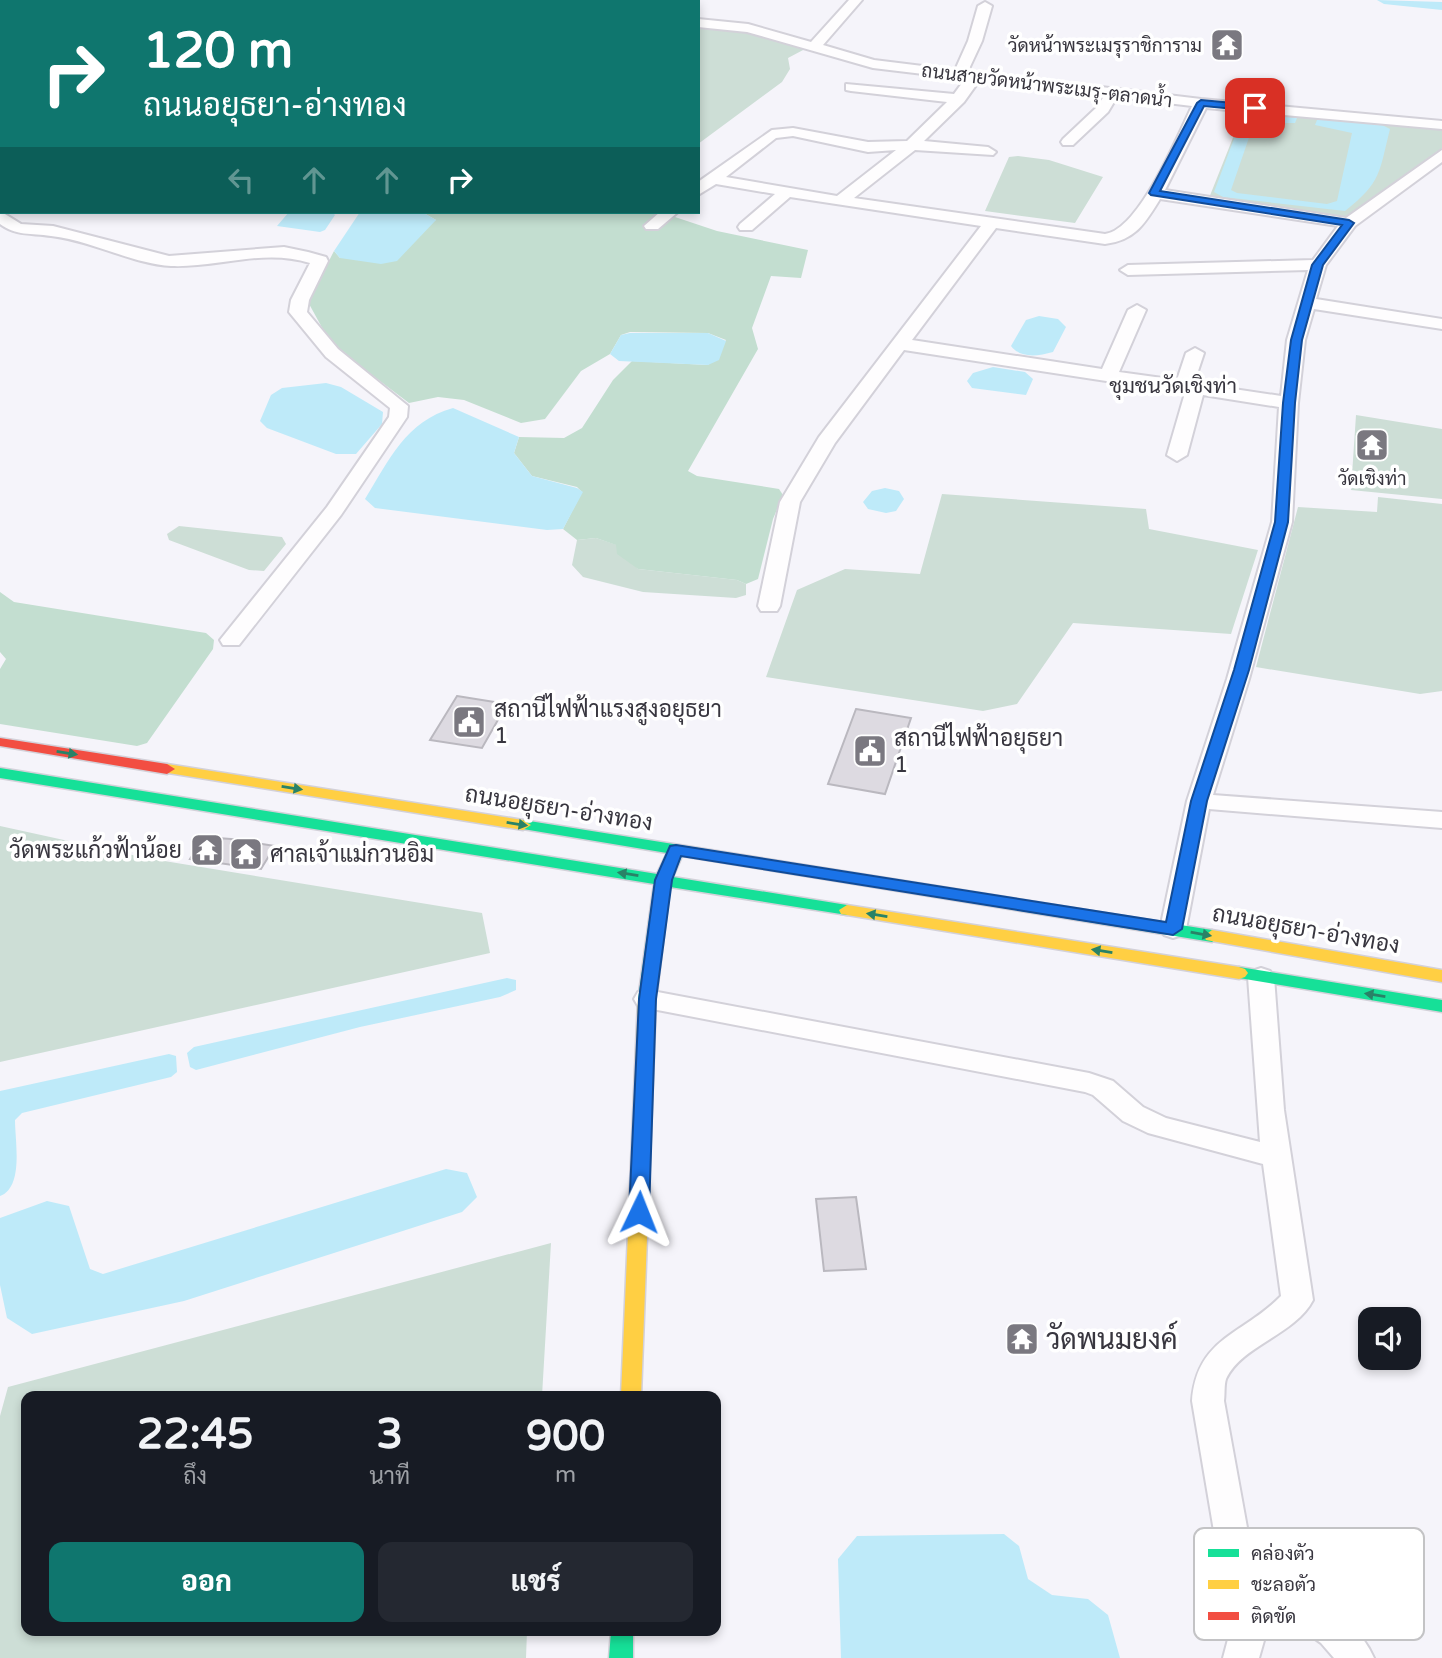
<!DOCTYPE html>
<html lang="th">
<meta charset="utf-8">
<style>
:root{--surface:#171b24;--page:#242831;--text:#f1f3f6;--muted:#9ea1a6;--accent:#0f766e}
body{margin:0;font-family:"Varela Round",Sarabun,sans-serif;background:var(--page);color:var(--text);height:100vh;display:flex;flex-direction:column;font-size:26px;white-space:nowrap}
*{box-sizing:border-box;margin:0}
p{font-size:23px;color:var(--muted)}
.icon{flex:none;width:38px;height:38px;fill:none;stroke:currentColor;stroke-width:2;stroke-linecap:round;stroke-linejoin:round}
.map{position:relative;flex:1;overflow:hidden}
.side{position:absolute;left:21px;top:1391px;width:700px;height:245px;display:flex;flex-direction:column;background:var(--surface);border-radius:14px;box-shadow:0 4px 10px #0003}
.side>*{flex:none}
.guide{position:absolute;left:0px;top:0px;width:700px;height:214px;box-shadow:0 4px 10px #0003;background:#0f766e;color:#fff;overflow:hidden}
.fabs{position:absolute;left:1358px;top:1307px;display:grid;gap:14px}
.fabs a{display:grid;place-items:center;width:63px;height:63px;border-radius:14px;background:var(--surface);box-shadow:0 4px 10px #0003;font-size:35px}
.pin{position:absolute;display:grid;place-items:center;width:60px;height:60px;color:#fff;margin:-30px;border-radius:14px;box-shadow:0 4px 10px #0006}
.me{position:absolute;width:77px;margin:-38px;rotate:2deg;stroke-linejoin:round;filter:drop-shadow(0 0 5px #0008)}
.turn{display:flex;align-items:center;gap:24px;height:147px;padding:0 28px;font-size:32px}
.turn .icon{width:91px;height:91px;stroke-width:2.5}
.turn b{display:block;font-size:49px;line-height:60px}
.lanes{display:flex;align-items:center;height:66px;padding:0 28px;background:#0003;justify-content:center;gap:35px;direction:ltr}
.lanes .off{opacity:.35}
.eta{display:flex;justify-content:space-evenly;align-items:center;height:119px;text-align:center}
.eta b{font-size:42px;font-weight:800;line-height:49px}
.action{display:flex;gap:14px;margin-top:auto;padding:14px 28px}
.action a{flex:1;height:80px;border-radius:14px;background:var(--accent);color:#fff;font-size:28px;font-weight:800;line-height:80px;text-align:center}
.action a+a{background:var(--page);color:var(--text)}
.map>svg:first-child{display:block}
.green{fill:#cdded6}
.forest{fill:#c3ded0}
.water{fill:#beeaf9}
.lines{fill:none;stroke-linecap:round;stroke-linejoin:round}
.canal{fill:#beeaf9;fill-rule:evenodd}
.building{fill:#dddae1;stroke:#bab8bf;stroke-width:2}
.street-casing{stroke:#d3d1d9;stroke-width:4}
.fast-casing{stroke:#d3d1d9;stroke-width:3}
.slow-casing{stroke:#d3d1d9;stroke-width:3}
.jam-casing{stroke:#d3d1d9;stroke-width:3}
.street{fill:#fefdfe;fill-rule:evenodd}
.fast{fill:#16e098;fill-rule:evenodd}
.slow{fill:#ffcf43;fill-rule:evenodd}
.jam{fill:#f24e42;fill-rule:evenodd}
.oneway{fill:#298267}
.route{fill:#1a73e8;stroke:#114b97;stroke-width:2}
.labels{text-anchor:middle;stroke-width:7;stroke-linejoin:round;paint-order:stroke}
.far-poi-label{font-size:19px;fill:#38363f;stroke:#fff;text-anchor:end}
.far-street-label{font-size:19px;fill:#38363f;stroke:#fff}
.far-neighbourhood-label{font-size:21px;fill:#38363f;stroke:#fff}
.poi-label{font-size:23px;fill:#38363f;stroke:#fff;text-anchor:start}
.street-label{font-size:23px;fill:#38363f;stroke:#fff}
.near-poi-label{font-size:28px;fill:#38363f;stroke:#fff;text-anchor:start}
.key{fill:#fff;stroke:#c3c3c5;stroke-width:2}
.key-label{font-size:19px;fill:#38363f}
</style>
<div class="map">
<svg width="1442" height="1658" viewBox="0 0 1442 1658">
<rect width="100%" height="100%" fill="#f5f4fa"/>
<path class="green" d="M 698,26 L 747,30 L 805,49 L 788,58 L 790,69 L 782,82 L 698,144 Z
M 1244,110 L 1442,127 L 1442,148 L 1345,217 L 1209,198 Z
M 1018,156 L 1049,160 L 1103,177 L 1075,223 L 985,211 L 1009,157 Z
M 1356,415 L 1442,429 L 1442,499 L 1351,490 Z
M 942,494 L 1146,509 L 1149,529 L 1258,550 L 1231,634 L 1073,623 L 1017,704 L 983,711 L 766,677 L 797,590 L 845,569 L 920,574 Z
M 1378,497 L 1442,504 L 1442,691 L 1420,694 L 1256,667 L 1298,507 L 1377,512 Z
M 179,526 L 282,537 L 286,544 L 264,571 L 249,570 L 169,540 L 167,534 Z
M 596,538 L 617,545 L 638,569 L 737,580 L 746,584 L 746,595 L 736,598 L 643,592 L 583,577 L 572,565 L 577,540 Z
M 0,826 L 146,858 L 482,913 L 490,953 L 0,1062 Z
M 551,1243 L 542,1396 L 26,1396 L 26,1631 L 527,1631 L 526,1658 L 0,1658 L 0,1416 L 8,1387 Z"/>
<path class="forest" d="M 422,212 L 660,212 L 717,231 L 808,250 L 801,278 L 771,276 L 752,328 L 758,349 L 688,471 L 697,476 L 779,489 L 783,495 L 773,519 L 758,579 L 746,584 L 737,580 L 638,569 L 617,554 L 616,545 L 596,538 L 577,540 L 563,529 L 582,492 L 577,487 L 532,476 L 514,453 L 519,437 L 564,438 L 582,428 L 613,380 L 632,361 L 708,365 L 726,340 L 708,333 L 630,332 L 621,335 L 610,354 L 581,371 L 545,419 L 521,423 L 464,400 L 438,397 L 409,403 L 331,344 L 308,302 L 334,251 L 340,258 L 436,220 Z
M 0,592 L 14,602 L 206,633 L 214,640 L 213,649 L 147,743 L 137,746 L 0,724 L 0,669 L 6,659 L 0,652 Z"/>
<path class="water" d="M 1251,113 L 1297,118 L 1295,123 L 1254,123 L 1231,190 L 1237,193 L 1327,204 L 1337,201 L 1352,133 L 1315,125 L 1317,120 L 1324,119 L 1380,124 L 1390,129 C 1379,172 1382,182 1345,211 L 1223,197 L 1214,192 L 1243,115 Z
M 289,212 L 333,213 L 335,215 L 325,230 L 320,232 L 277,226 Z
M 360,212 L 422,212 L 436,220 L 397,261 L 381,264 L 340,258 L 334,251 Z
M 1039,316 L 1058,319 L 1066,327 L 1053,352 C 1038,356 1021,359 1011,346 L 1026,320 Z
M 630,333 L 708,333 L 726,341 L 719,360 L 708,365 L 619,361 L 610,354 L 621,335 Z
M 993,367 L 1025,372 L 1033,379 L 1026,395 L 972,388 L 967,381 L 973,373 Z
M 326,383 L 341,387 L 383,412 L 382,424 L 356,454 L 336,454 L 267,428 L 260,421 L 271,395 L 282,388 Z
M 453,408 L 519,437 L 514,453 L 532,476 L 577,488 L 583,492 L 563,529 L 547,530 L 375,508 L 365,499 C 389,460 406,421 453,408 Z
M 885,488 L 899,491 L 904,499 L 896,511 L 886,513 L 868,509 L 863,502 L 872,491 Z
M 507,978 L 516,980 L 516,990 L 500,997 L 360,1027 L 196,1070 L 190,1067 L 187,1053 L 194,1047 Z
M 169,1054 L 176,1056 L 177,1072 L 171,1077 L 22,1113 L 15,1120 C 15,1141 24,1187 0,1196 L 0,1091 Z
M 446,1169 L 467,1173 L 477,1197 L 462,1212 L 184,1301 L 32,1334 L 7,1318 L 0,1285 L 0,1218 L 47,1201 L 69,1206 L 90,1269 L 103,1274 Z
M 1004,1534 L 1019,1546 L 1028,1579 L 1052,1595 L 1088,1599 L 1108,1615 L 1120,1658 L 841,1658 L 838,1559 L 857,1536 Z"/>
<g class="lines">
<path class="canal" d="M 1377,0 L 1442,2 L 1442,10 L 1384,4 Z"/>
</g>
<path class="building" d="M 457,696 L 507,704 L 482,748 L 430,740 Z
M 856,709 L 911,718 L 885,794 L 828,784 Z
M 204,837 L 231,839 L 275,846 L 261,869 L 190,859 Z
M 856,1197 L 866,1269 L 824,1271 L 816,1199 Z"/>
<g class="lines">
<defs>
<path id="street" d="M 74,0 L 90,0 L 73,2 Z
M 284,0 L 301,0 L 302,2 L 285,2 Z
M 849,0 L 862,0 L 823,45 L 874,60 L 955,70 L 968,41 L 978,6 L 985,2 L 992,6 L 982,41 L 968,71 L 1201,99 L 1442,121 L 1442,129 L 1206,108 L 1165,190 L 1346,218 L 1442,150 L 1442,162 L 1355,226 L 1326,265 L 1316,299 L 1442,319 L 1442,329 L 1314,309 L 1305,340 L 1298,403 L 1292,522 L 1249,679 L 1213,795 L 1442,812 L 1442,828 L 1209,809 L 1186,929 L 1182,935 L 1173,938 L 1164,935 L 1160,929 L 1187,801 L 1227,679 L 1272,522 L 1279,407 L 1203,395 L 1187,455 L 1177,461 L 1167,455 L 1185,393 L 904,350 L 835,443 L 800,502 L 780,606 L 777,611 L 761,611 L 758,606 L 780,502 L 819,437 L 981,226 L 790,197 L 752,230 L 740,230 L 738,227 L 740,224 L 775,194 L 716,184 L 698,195 L 698,182 L 772,130 L 793,128 L 868,142 L 907,141 L 947,102 L 851,91 L 846,90 L 846,84 L 954,94 L 965,79 L 873,68 L 747,32 L 698,27 L 698,19 L 748,24 L 811,42 ZM 979,81 L 1104,96 L 1097,107 L 1063,139 L 1061,142 L 1063,145 L 1073,145 L 1108,112 L 1117,97 L 1192,106 C 1177,137 1139,230 1105,234 L 854,198 L 915,150 L 993,155 L 996,152 L 988,147 L 924,141 L 964,102 ZM 793,136 L 868,152 L 896,150 L 837,196 L 726,177 L 776,138 ZM 1160,199 L 1338,226 L 1313,260 L 1128,265 L 1120,270 L 1128,275 L 1308,270 L 1287,340 L 1281,396 L 1194,383 L 1204,353 L 1195,348 L 1186,353 L 1177,380 L 1119,372 L 1146,310 L 1137,305 L 1128,310 L 1102,369 L 912,340 L 996,228 L 1105,244 C 1136,240 1145,223 1160,199 Z
M 0,211 L 21,224 L 53,226 L 169,256 L 284,247 L 308,252 L 326,257 L 328,261 L 309,300 L 307,312 L 338,349 L 408,406 L 407,417 L 341,515 L 239,645 L 223,645 L 220,640 L 327,507 L 389,417 L 390,408 L 326,357 L 289,312 L 291,300 L 310,263 C 264,248 218,268 171,266 C 133,264 90,240 51,236 C 31,233 16,236 0,224 Z
M 660,212 L 678,212 L 658,229 L 646,229 L 644,226 Z
M 1261,968 L 1270,971 L 1274,977 L 1284,1110 L 1313,1300 C 1295,1335 1242,1345 1226,1379 C 1224,1385 1225,1394 1224,1401 L 1250,1544 C 1283,1591 1350,1603 1374,1658 L 1334,1658 L 1321,1643 L 1273,1609 L 1259,1658 L 1223,1658 L 1235,1613 L 1247,1589 L 1235,1579 L 1217,1549 L 1192,1401 C 1197,1337 1243,1335 1281,1296 L 1263,1164 L 1148,1133 L 1123,1121 L 1093,1095 L 1085,1092 L 647,1008 L 638,1006 L 634,999 L 638,992 L 647,990 L 1089,1073 L 1113,1081 L 1143,1107 L 1166,1118 L 1260,1142 L 1248,977 L 1252,971 Z"/>
<path id="fast" d="M 0,768 L 657,874 L 667,853 L 517,828 L 515,825 L 523,820 L 1212,930 L 1220,936 L 1212,942 L 682,856 L 673,877 L 847,905 L 855,910 L 847,915 L 670,887 L 656,1000 L 653,1004 L 641,1004 L 638,1000 L 654,884 L 0,778 Z
M 1239,967 L 1442,1000 L 1442,1012 L 1233,977 L 1230,973 L 1233,969 Z
M 611,1631 L 633,1631 L 633,1658 L 609,1658 Z"/>
<path id="slow" d="M 167,764 L 523,820 L 531,825 L 523,830 L 162,772 L 159,769 Z
M 847,905 L 1239,967 L 1245,969 L 1248,973 L 1245,977 L 1239,979 L 841,914 L 839,910 Z
M 1212,930 L 1442,970 L 1442,982 L 1206,940 L 1204,936 Z
M 647,994 L 653,996 L 656,1000 L 641,1396 L 621,1396 L 638,1000 L 641,996 Z"/>
<path id="jam" d="M 0,738 L 167,764 L 175,769 L 167,774 L 0,746 Z"/>
</defs>
<use href="#street" class="street-casing"/>
<use href="#fast" class="fast-casing"/>
<use href="#slow" class="slow-casing"/>
<use href="#jam" class="jam-casing"/>
<use href="#street" class="street"/>
<use href="#fast" class="fast"/>
<use href="#slow" class="slow"/>
<use href="#jam" class="jam"/>
</g>
<defs><path id="oneway-solid" d="M-6-.8H1V-3.2L6.5 0L1 3.2V.8H-6Z" transform="scale(1.75)"/></defs>
<g class="oneway">
<use href="#oneway-solid" transform="translate(67 753) rotate(9)"/>
<use href="#oneway-solid" transform="translate(292 788) rotate(9)"/>
<use href="#oneway-solid" transform="translate(517 824) rotate(9)"/>
<use href="#oneway-solid" transform="translate(628 874) rotate(-171)"/>
<use href="#oneway-solid" transform="translate(877 915) rotate(-171)"/>
<use href="#oneway-solid" transform="translate(1201 934) rotate(10)"/>
<use href="#oneway-solid" transform="translate(1102 951) rotate(-171)"/>
<use href="#oneway-solid" transform="translate(1375 995) rotate(-171)"/>
</g>
<path class="route" d="M 1201,100 L 1255,105 L 1259,108 L 1255,111 L 1204,106 L 1160,191 L 1349,220 L 1354,223 L 1323,265 L 1302,340 L 1295,403 L 1288,522 L 1249,670 L 1207,801 L 1182,929 L 1173,935 L 681,856 L 672,880 L 656,999 L 649,1212 L 646,1217 L 639,1219 L 632,1217 L 629,1212 L 639,999 L 655,880 L 670,846 L 676,845 L 1166,922 L 1191,801 L 1234,670 L 1275,522 L 1283,403 L 1291,340 L 1312,265 L 1342,225 L 1151,195 L 1149,193 L 1197,103 Z"/>
<defs>
<symbol id="temple-square" viewBox="-11 -11 22 22"><rect x="-9" y="-9" width="18" height="18" rx="4" fill="#7a7880" stroke="#fff"/><path d="M0-6L5-2H3V0L6.5 2.5H4V6H1.5V3h-3V6H-4V2.5H-6.5L-3 0V-2H-5Z" fill="#fff"/></symbol>
<symbol id="civic-square" viewBox="-11 -11 22 22"><rect x="-9" y="-9" width="18" height="18" rx="4" fill="#7a7880" stroke="#fff"/><path d="M-.6-6.5H3V-4.5H.6V-3L4-1V1h2V6H-6V1h2V-1L-.6-3ZM-1.2 2.5V6h2.4V2.5Z" fill="#fff"/></symbol>
</defs>
<g fill-rule="evenodd">
<use href="#temple-square" x="1208" y="26" width="38" height="38"/>
<use href="#temple-square" x="1353" y="426" width="38" height="38"/>
<use href="#civic-square" x="450" y="703" width="38" height="38"/>
<use href="#civic-square" x="851" y="732" width="38" height="38"/>
<use href="#temple-square" x="188" y="831" width="38" height="38"/>
<use href="#temple-square" x="227" y="835" width="38" height="38"/>
<use href="#temple-square" x="1003" y="1320" width="38" height="38"/>
</g>
<g class="labels">
<g class="far-poi-label">
<text x="1202" y="52">วัดหน้าพระเมรุราชิการาม</text>
<text x="1372" y="485" text-anchor="middle">วัดเชิงท่า</text>
</g>
<g class="far-street-label">
<text transform="translate(1047 85) rotate(7)" y="7">ถนนสายวัดหน้าพระเมรุ-ตลาดน้ำ</text>
</g>
<g class="far-neighbourhood-label">
<text x="1173" y="393">ชุมชนวัดเชิงท่า</text>
</g>
<g class="poi-label">
<text x="494" y="717">สถานีไฟฟ้าแรงสูงอยุธยา<tspan x="494" dy="26">1</tspan></text>
<text x="894" y="746">สถานีไฟฟ้าอยุธยา<tspan x="894" dy="26">1</tspan></text>
<text x="182" y="858" text-anchor="end">วัดพระแก้วฟ้าน้อย</text>
<text x="270" y="862">ศาลเจ้าแม่กวนอิม</text>
</g>
<g class="street-label">
<text transform="translate(559 808) rotate(9)" y="8">ถนนอยุธยา-อ่างทอง</text>
<text transform="translate(1306 929) rotate(10)" y="8">ถนนอยุธยา-อ่างทอง</text>
</g>
<g class="near-poi-label">
<text x="1046" y="1349">วัดพนมยงค์</text>
</g>
</g>
<rect x="1194" y="1528" width="230" height="112" rx="10" class="key"/>
<rect x="1208" y="1549" width="31" height="8" fill="#16e098"/>
<rect x="1208" y="1580" width="31" height="9" fill="#ffcf43"/>
<rect x="1208" y="1612" width="31" height="8" fill="#f24e42"/>
<g class="key-label">
<text x="1251" y="1560">คล่องตัว</text>
<text x="1251" y="1591">ชะลอตัว</text>
<text x="1251" y="1623">ติดขัด</text>
</g>
</svg>
<div class="fabs">
<a><svg class="icon" aria-label="sound" viewBox="0 0 24 24"><path d="M4 9h4l5-4v14l-5-4H4zM17 9q2 3 0 6"/></svg></a>
</div>
<div class="pin" style="left:1255px;top:108px;background:#d93025"><svg class="icon" aria-label="arrive" viewBox="0 0 24 24"><path d="M6 21V4h12l-3 4 3 4H6"/></svg></div>
<svg class="me" style="left:639px;top:1212px" viewBox="-20 -20 40 40"><path d="M0-17L14 15 0 8-14 15z" fill="#1a73e8" stroke="#fff" stroke-width="4"/></svg>
<div class="guide">
<div class="turn"><svg class="icon" aria-label="right" viewBox="0 0 24 24"><path d="M7 20v-9h11M14 6l5 5-5 5"/></svg><div><b>120 m</b>ถนนอยุธยา-อ่างทอง</div></div>
<div class="lanes"><svg class="icon off" aria-label="left" viewBox="0 0 24 24"><path d="M17 20v-9H6M10 6l-5 5 5 5"/></svg><svg class="icon off" aria-label="ahead" viewBox="0 0 24 24"><path d="M12 20V5M6 11l6-6 6 6"/></svg><svg class="icon off" aria-label="ahead" viewBox="0 0 24 24"><path d="M12 20V5M6 11l6-6 6 6"/></svg><svg class="icon" aria-label="right" viewBox="0 0 24 24"><path d="M7 20v-9h11M14 6l5 5-5 5"/></svg></div>
</div>
<section class="side">
<div class="eta">
<div><b>22:45</b><p>ถึง</p></div>
<div><b>3</b><p>นาที</p></div>
<div><b>900</b><p>m</p></div>
</div>
<div class="action"><a>ออก</a><a>แชร์</a></div>
</section>
</div>
